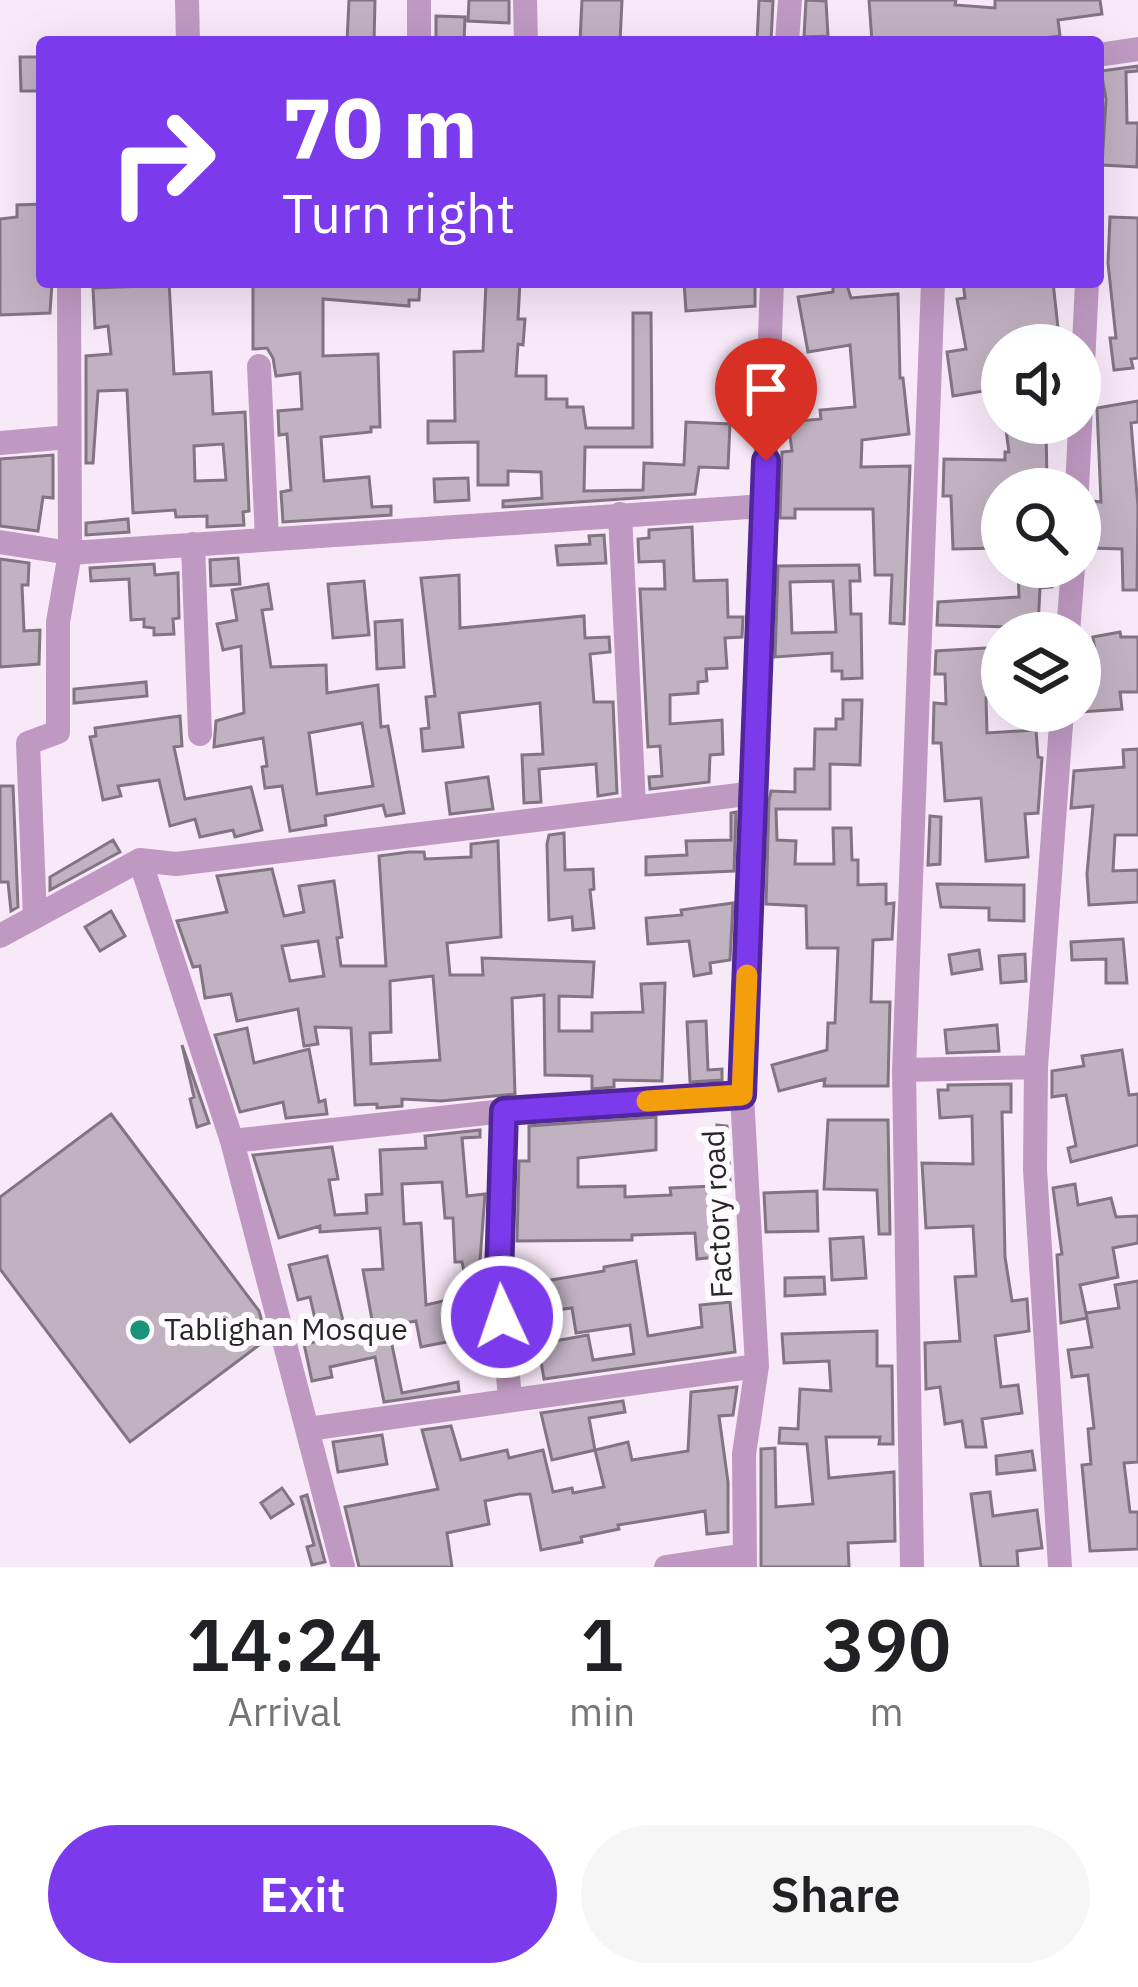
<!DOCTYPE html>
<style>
:root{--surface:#fff;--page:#f6f6f6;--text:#202124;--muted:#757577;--accent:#7c3aed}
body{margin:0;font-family:"IBM Plex Sans",sans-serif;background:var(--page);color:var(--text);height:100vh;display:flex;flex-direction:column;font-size:45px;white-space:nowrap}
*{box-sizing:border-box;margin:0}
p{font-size:39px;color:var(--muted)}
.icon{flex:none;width:66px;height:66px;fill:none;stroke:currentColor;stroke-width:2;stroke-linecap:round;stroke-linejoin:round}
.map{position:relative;height:1567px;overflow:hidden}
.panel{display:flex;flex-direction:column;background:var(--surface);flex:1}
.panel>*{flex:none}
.guide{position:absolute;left:36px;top:36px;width:1068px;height:252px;border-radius:12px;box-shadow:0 12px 48px #0002;background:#7c3aed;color:#fff;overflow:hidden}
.tools{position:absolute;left:981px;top:324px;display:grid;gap:24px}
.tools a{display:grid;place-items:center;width:120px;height:120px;border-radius:50%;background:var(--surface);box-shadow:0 12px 48px #0002;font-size:60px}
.pin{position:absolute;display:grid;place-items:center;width:102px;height:102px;color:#fff;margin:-123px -51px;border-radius:50% 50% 50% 0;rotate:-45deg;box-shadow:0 0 12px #0007}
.pin .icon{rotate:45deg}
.me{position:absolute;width:132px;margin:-66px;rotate:357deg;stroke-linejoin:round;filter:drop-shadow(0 0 9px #0008)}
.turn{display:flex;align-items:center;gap:42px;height:252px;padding:0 48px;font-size:54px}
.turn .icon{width:156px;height:156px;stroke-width:2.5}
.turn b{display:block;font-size:84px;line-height:102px}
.eta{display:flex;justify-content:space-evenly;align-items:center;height:204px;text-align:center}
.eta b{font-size:72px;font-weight:600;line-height:84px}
.cta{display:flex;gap:24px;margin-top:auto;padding:24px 48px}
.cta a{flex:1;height:138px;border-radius:72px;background:var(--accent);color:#fff;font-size:48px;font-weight:600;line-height:138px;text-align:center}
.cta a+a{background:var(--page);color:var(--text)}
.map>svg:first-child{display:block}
.building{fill:#c1b2c2;stroke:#827483;stroke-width:3;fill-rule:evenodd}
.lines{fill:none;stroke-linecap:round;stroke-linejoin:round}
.minor{stroke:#bf99c2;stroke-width:24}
.route-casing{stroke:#51269a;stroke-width:30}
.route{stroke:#7c3aed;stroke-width:21}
.slow{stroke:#f59e0b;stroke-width:21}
.poi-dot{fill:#19947a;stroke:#fefbfe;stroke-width:4.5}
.labels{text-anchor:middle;stroke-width:12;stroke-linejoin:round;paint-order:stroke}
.street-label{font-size:30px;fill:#29242a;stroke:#fefbfe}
.poi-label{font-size:30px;fill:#29242a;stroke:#fefbfe;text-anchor:start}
</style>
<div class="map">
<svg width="1138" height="1567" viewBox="0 0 1138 1567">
<rect width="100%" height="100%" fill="#f8e9f9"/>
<path class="building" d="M 349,0 L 375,0 L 374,42 L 347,42 Z
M 469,0 L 509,0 L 509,23 L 468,21 Z
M 582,0 L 622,0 L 620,42 L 580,42 Z
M 759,0 L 773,1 L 771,42 L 757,42 Z
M 806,0 L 826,1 L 828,36 L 804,37 Z
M 869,0 L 956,0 L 955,5 L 995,8 L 995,0 L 1100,0 L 1102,14 L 1058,20 L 1060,36 L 1010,42 L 872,42 Z
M 436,16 L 465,17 L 464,42 L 436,42 Z
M 20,57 L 42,57 L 42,91 L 21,91 Z
M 1138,66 L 1138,71 L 1126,72 L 1127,123 L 1138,123 L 1137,167 L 1102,165 L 1106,99 L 1101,71 Z
M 42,204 L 42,284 L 52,283 L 50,313 L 0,315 L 0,219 L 17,217 L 17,205 Z
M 1110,217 L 1138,218 L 1138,358 L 1131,359 L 1133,368 L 1114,370 L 1110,338 L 1116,338 L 1108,263 Z
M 144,282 L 169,282 L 174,374 L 211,372 L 213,414 L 245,412 L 249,511 L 243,512 L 244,525 L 207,527 L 207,516 L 176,517 L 175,510 L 133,513 L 127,390 L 98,391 L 93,463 L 86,463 L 86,356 L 111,354 L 108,326 L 95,328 L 93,288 L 144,286 ZM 223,444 L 226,480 L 195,481 L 194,446 Z
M 253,282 L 420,282 L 419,300 L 409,300 L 409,306 L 323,299 L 323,356 L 378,354 L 380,427 L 371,427 L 371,432 L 321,437 L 324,481 L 369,477 L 372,507 L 391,506 L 391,515 L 283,522 L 281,492 L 291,490 L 287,434 L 279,435 L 278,411 L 302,409 L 300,373 L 276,376 L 273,358 L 267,348 L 253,349 Z
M 486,282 L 520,282 L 518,319 L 525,319 L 523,345 L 518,344 L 516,376 L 546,376 L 546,399 L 567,399 L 567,407 L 583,407 L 586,428 L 633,428 L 633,313 L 651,313 L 652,447 L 585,447 L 584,491 L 643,490 L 644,463 L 684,465 L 686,422 L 730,424 L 728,468 L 699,467 L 695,494 L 503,507 L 503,501 L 542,498 L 541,472 L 508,471 L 508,485 L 478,485 L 478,442 L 428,443 L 428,421 L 455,421 L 454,352 L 483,351 Z
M 684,282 L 755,282 L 755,306 L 686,311 Z
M 846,282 L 851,298 L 898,294 L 900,378 L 903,378 L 909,434 L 862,440 L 861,467 L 910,466 L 904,624 L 890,623 L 892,575 L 875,575 L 873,509 L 795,509 L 795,518 L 780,518 L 782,452 L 792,451 L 788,422 L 821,419 L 820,410 L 855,407 L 850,345 L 808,352 L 798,297 L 833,292 L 833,284 Z
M 963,282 L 1053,282 L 1058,328 L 1037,330 L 1039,345 L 1002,345 L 1002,388 L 953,396 L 947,352 L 966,349 L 957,299 L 965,298 Z
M 1138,401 L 1138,422 L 1131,423 L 1138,506 L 1137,590 L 1123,590 L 1122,549 L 1090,548 L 1092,501 L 1101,502 L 1097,408 Z
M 1005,423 L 1046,423 L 1047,486 L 1002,487 L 1002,548 L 953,549 L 951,496 L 943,496 L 944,459 L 1005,460 L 1005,452 L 1009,452 Z
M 53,455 L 53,498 L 43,497 L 38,531 L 0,526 L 0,459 Z
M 468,478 L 469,500 L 435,502 L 434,479 Z
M 128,519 L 129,532 L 86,535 L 86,523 Z
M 692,527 L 694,581 L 727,580 L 728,617 L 743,617 L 742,637 L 725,638 L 727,668 L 706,669 L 707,681 L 698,682 L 698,693 L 670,695 L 670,724 L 722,720 L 723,754 L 710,755 L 709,782 L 650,789 L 649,777 L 662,776 L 660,746 L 648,747 L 640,589 L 665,589 L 664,561 L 639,562 L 638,539 L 649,538 L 649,530 Z
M 604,535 L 606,563 L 558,565 L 556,546 L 590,544 L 589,536 Z
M 238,558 L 240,584 L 211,586 L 210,560 Z
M 0,559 L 29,563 L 28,585 L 22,585 L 24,631 L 40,630 L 39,664 L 0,667 Z
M 154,564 L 155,575 L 178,573 L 179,618 L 173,619 L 174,634 L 154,635 L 154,628 L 144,627 L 144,619 L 131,620 L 129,579 L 91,581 L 90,568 Z
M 859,565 L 860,581 L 850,581 L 851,614 L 861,614 L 862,678 L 842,679 L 842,671 L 832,671 L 832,653 L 775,657 L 778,566 ZM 833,581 L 836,632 L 792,633 L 790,582 Z
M 1050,567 L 1052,587 L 1040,588 L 1038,627 L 1030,627 L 1030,633 L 1012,633 L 1012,627 L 937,625 L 938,602 L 1019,597 L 1018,569 Z
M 459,575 L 460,628 L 584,616 L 585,638 L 609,637 L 610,652 L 590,654 L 594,702 L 613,702 L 617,793 L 598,796 L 596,764 L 539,769 L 541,802 L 524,803 L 522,755 L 543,754 L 540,703 L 459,713 L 463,747 L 423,751 L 421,729 L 429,728 L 426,697 L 435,696 L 421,578 Z
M 364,581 L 369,635 L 333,638 L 328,584 Z
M 268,584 L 272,609 L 262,610 L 271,667 L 326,665 L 327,693 L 378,685 L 381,727 L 388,726 L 404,813 L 386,816 L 383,805 L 325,816 L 326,825 L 290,831 L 282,786 L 265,788 L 262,767 L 267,766 L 263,738 L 214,747 L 216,721 L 244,713 L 241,646 L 223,650 L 217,624 L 237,620 L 232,590 ZM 362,723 L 373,786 L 317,794 L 309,733 Z
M 402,620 L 404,667 L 377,669 L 375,622 Z
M 1120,632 L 1121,637 L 1138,637 L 1138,692 L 1120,692 L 1122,709 L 1082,712 L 1080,679 L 1099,677 L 1093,637 Z
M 1002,647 L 1002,697 L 986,698 L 987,733 L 1036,730 L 1038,757 L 1042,758 L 1038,813 L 1025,814 L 1028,857 L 986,861 L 981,798 L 945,801 L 941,743 L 933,743 L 934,703 L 946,704 L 945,674 L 935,674 L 936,651 Z
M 146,682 L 147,696 L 74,703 L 74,689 Z
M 843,700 L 862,700 L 860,765 L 830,764 L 830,809 L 776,809 L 777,840 L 796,841 L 795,864 L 834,864 L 833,828 L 851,828 L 852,860 L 858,860 L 858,885 L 886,884 L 886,904 L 894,903 L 892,939 L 873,940 L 871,1002 L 890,1002 L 888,1086 L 824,1086 L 825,1079 L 779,1091 L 772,1065 L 827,1050 L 828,1023 L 835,1023 L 838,948 L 807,948 L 806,906 L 766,904 L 769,801 L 771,791 L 795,792 L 795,769 L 814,769 L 815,729 L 836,729 L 836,719 L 843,719 Z
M 180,716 L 182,746 L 174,747 L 185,799 L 251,787 L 262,830 L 235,837 L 233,830 L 200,837 L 195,819 L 170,826 L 159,780 L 118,786 L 121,796 L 103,800 L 90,737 L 96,736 L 95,728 Z
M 1138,749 L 1138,835 L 1115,835 L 1113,871 L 1138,870 L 1138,902 L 1089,905 L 1087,874 L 1093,806 L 1071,808 L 1074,771 L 1124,767 L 1123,750 Z
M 488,777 L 493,809 L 450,814 L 446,783 Z
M 0,786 L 13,786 L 18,907 L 11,911 L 8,882 L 0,882 Z
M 736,812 L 734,871 L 646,875 L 646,857 L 687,855 L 686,841 L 731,840 L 731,813 Z
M 930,816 L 941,817 L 940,864 L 928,865 Z
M 564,833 L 565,870 L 593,869 L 594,889 L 590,890 L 594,928 L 573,930 L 572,917 L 549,920 L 547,844 L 549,835 Z
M 113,840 L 120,852 L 50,890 L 50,877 Z
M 498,841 L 501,937 L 447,943 L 450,975 L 483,975 L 482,958 L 594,962 L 592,997 L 559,996 L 559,1031 L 592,1031 L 592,1013 L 643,1012 L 641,984 L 665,983 L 662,1081 L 614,1080 L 614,1087 L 592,1089 L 592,1076 L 545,1075 L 544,995 L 512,998 L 515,1094 L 441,1101 L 402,1099 L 402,1106 L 377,1108 L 377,1104 L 355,1105 L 351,1028 L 315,1027 L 318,1044 L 304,1046 L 298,1009 L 237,1021 L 231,994 L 205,998 L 200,966 L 193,967 L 177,921 L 227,912 L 217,876 L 272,869 L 284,916 L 304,912 L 299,886 L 334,881 L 342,937 L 337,938 L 341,966 L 386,966 L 379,856 L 409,852 L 424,852 L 425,859 L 471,857 L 471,844 ZM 318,941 L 324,976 L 290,981 L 282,946 ZM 433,976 L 440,1060 L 371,1064 L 370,1033 L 391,1032 L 390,981 Z
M 937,884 L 1024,885 L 1024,921 L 989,920 L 989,908 L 941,907 Z
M 733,903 L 730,960 L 710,963 L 711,973 L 694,976 L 689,941 L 648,944 L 646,918 L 682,915 L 681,910 Z
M 111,911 L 125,936 L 100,951 L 85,927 Z
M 1123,939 L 1127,983 L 1106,983 L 1106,959 L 1072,960 L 1071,942 Z
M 979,950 L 982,969 L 952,974 L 949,955 Z
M 1025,954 L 1026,981 L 1001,983 L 999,956 Z
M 706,1021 L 708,1070 L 722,1069 L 722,1080 L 690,1082 L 687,1022 Z
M 997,1025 L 999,1051 L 947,1053 L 945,1030 Z
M 247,1028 L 254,1063 L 309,1049 L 319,1102 L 325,1100 L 327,1114 L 286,1118 L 283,1102 L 240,1112 L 215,1035 Z
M 182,1045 L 209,1123 L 197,1127 L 190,1099 L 194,1097 Z
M 1122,1050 L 1129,1095 L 1138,1094 L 1138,1145 L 1071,1162 L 1068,1148 L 1076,1146 L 1066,1095 L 1052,1097 L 1052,1071 L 1084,1066 L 1082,1056 Z
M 1011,1084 L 1011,1112 L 1002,1112 L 1005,1257 L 1012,1301 L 1027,1299 L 1029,1331 L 995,1336 L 1001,1387 L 1018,1385 L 1022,1413 L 982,1419 L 986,1447 L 966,1447 L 962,1421 L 945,1424 L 940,1387 L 926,1389 L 925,1343 L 960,1341 L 955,1277 L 976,1276 L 973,1226 L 926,1228 L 922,1163 L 973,1164 L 972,1116 L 940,1118 L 938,1090 L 948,1090 L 948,1085 Z
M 111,1114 L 259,1311 L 267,1339 L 130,1442 L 0,1269 L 0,1197 Z
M 656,1117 L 656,1150 L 578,1158 L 578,1187 L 625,1186 L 625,1197 L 671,1195 L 670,1188 L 714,1186 L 717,1257 L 697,1259 L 695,1233 L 632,1235 L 632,1240 L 517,1241 L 519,1161 L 529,1161 L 529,1126 Z
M 828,1120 L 888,1120 L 890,1234 L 879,1234 L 877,1190 L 824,1189 Z
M 717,1125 L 727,1126 L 730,1181 L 717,1181 Z
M 480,1130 L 480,1137 L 462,1138 L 467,1196 L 485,1194 L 480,1261 L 490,1365 L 479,1366 L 478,1341 L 458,1345 L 457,1340 L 421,1347 L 416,1321 L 388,1326 L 402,1393 L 458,1382 L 459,1391 L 384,1402 L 375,1357 L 330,1367 L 332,1377 L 312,1381 L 304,1344 L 320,1341 L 310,1297 L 298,1300 L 289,1265 L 327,1256 L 347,1337 L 374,1331 L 363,1270 L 383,1269 L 380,1228 L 320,1232 L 320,1226 L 279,1238 L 253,1155 L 332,1147 L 338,1179 L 329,1180 L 335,1215 L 367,1213 L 366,1195 L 382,1194 L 380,1150 L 426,1148 L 425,1136 ZM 442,1182 L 445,1218 L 453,1218 L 455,1262 L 462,1262 L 469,1295 L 426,1305 L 421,1223 L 404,1224 L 402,1184 Z
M 1075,1184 L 1078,1205 L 1111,1198 L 1116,1217 L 1138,1216 L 1138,1243 L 1113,1248 L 1118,1277 L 1080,1285 L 1087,1318 L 1061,1323 L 1057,1255 L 1062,1254 L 1053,1188 Z
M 817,1191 L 818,1231 L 766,1232 L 764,1193 Z
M 863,1237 L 866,1278 L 832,1280 L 830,1239 Z
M 636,1261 L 648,1336 L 702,1327 L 700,1305 L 730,1302 L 735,1352 L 544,1379 L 538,1344 L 588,1335 L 593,1360 L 634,1354 L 630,1325 L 576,1333 L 572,1308 L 539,1312 L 538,1306 L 519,1309 L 516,1286 L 604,1271 L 604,1267 Z
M 824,1277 L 825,1294 L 785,1296 L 785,1278 Z
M 1138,1281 L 1138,1462 L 1124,1463 L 1130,1512 L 1138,1512 L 1138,1549 L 1090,1551 L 1082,1465 L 1091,1464 L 1088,1429 L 1094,1428 L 1088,1375 L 1072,1377 L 1068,1350 L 1092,1347 L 1086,1313 L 1119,1308 L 1115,1285 Z
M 877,1331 L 877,1366 L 892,1366 L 893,1444 L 879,1444 L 880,1437 L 826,1437 L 829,1478 L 894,1472 L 895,1541 L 848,1543 L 849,1567 L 761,1567 L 761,1449 L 775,1448 L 776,1507 L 813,1504 L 807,1444 L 779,1443 L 780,1428 L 798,1429 L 800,1389 L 831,1391 L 829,1361 L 784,1363 L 782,1334 Z
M 737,1387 L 733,1415 L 719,1416 L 728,1482 L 728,1532 L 707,1534 L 705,1511 L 618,1525 L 619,1529 L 581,1537 L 582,1542 L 541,1550 L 530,1494 L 519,1494 L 485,1501 L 489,1524 L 447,1533 L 452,1567 L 359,1567 L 345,1507 L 438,1489 L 422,1430 L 451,1426 L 461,1460 L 507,1450 L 509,1458 L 543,1450 L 553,1492 L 572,1488 L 573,1493 L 604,1487 L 595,1450 L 628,1442 L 632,1460 L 688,1451 L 691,1392 Z
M 623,1401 L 625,1412 L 589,1418 L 595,1450 L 552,1460 L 541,1413 Z
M 382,1435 L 387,1464 L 338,1472 L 333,1442 Z
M 1032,1451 L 1035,1470 L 997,1474 L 996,1456 Z
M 282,1488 L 293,1504 L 271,1518 L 261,1503 Z
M 990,1492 L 993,1516 L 1037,1510 L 1042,1548 L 1017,1551 L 1018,1567 L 981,1567 L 971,1494 Z
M 307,1495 L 325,1562 L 312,1565 L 307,1547 L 314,1545 L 301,1497 Z"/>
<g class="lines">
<path class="minor" d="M 187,0 L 188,42
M 525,0 L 526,42
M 419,42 L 419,0
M 787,42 L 790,0
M 1098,55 L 1138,49
M 259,366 L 267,539
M 0,443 L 69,437
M 1077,489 L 1087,282
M 620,514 L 634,805
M 0,542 L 70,553 L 765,506
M 193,544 L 200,734
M 1068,633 L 1073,567
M 140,860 L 232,1141 L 343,1567
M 35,917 L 28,743 L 58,732 L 58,622 L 70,553 L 69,282
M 0,936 L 140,860 L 176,864 L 755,793
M 904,1070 L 1036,1067
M 504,1111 L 499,1277 L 510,1398
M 232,1141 L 504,1111 L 742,1095
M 308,1429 L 757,1366
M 666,1567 L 745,1555
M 745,1567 L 744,1454 L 757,1366 L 742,1095 L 772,282
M 912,1567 L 904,1070 L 933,282
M 1060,1567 L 1035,1169 L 1036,1067 L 1062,711"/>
</g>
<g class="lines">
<defs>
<path id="route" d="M 502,1317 L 499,1276 L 504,1111 L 742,1095 L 766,461"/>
</defs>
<use href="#route" class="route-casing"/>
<use href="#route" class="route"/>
<path class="slow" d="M 647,1101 L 742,1095 L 747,975"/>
</g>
<circle class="poi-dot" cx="140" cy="1330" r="12"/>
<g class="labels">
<g class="street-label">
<text transform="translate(718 1214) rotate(-93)" y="10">Factory road</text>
</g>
<g class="poi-label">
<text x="164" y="1340">Tablighan Mosque</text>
</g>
</g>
</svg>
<div class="tools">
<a><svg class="icon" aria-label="sound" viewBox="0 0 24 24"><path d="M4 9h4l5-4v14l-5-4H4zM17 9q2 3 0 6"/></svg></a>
<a><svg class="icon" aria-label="search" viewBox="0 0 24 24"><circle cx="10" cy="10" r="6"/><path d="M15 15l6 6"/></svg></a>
<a><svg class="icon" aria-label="layers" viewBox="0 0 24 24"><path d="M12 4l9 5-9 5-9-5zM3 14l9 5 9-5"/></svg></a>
</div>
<div class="pin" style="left:766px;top:461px;background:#d93025"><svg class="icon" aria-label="arrive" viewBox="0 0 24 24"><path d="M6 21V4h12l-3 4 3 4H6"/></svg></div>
<svg class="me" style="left:502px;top:1317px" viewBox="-20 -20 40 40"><circle r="17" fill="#7c3aed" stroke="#fff" stroke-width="3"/><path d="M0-11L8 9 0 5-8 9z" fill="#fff"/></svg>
<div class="guide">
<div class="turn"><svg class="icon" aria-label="right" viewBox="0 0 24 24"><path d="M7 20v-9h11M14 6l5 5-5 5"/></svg><div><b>70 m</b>Turn right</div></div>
</div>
</div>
<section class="panel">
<div class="eta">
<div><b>14:24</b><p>Arrival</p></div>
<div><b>1</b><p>min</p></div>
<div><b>390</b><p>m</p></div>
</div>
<div class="cta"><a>Exit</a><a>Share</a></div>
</section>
